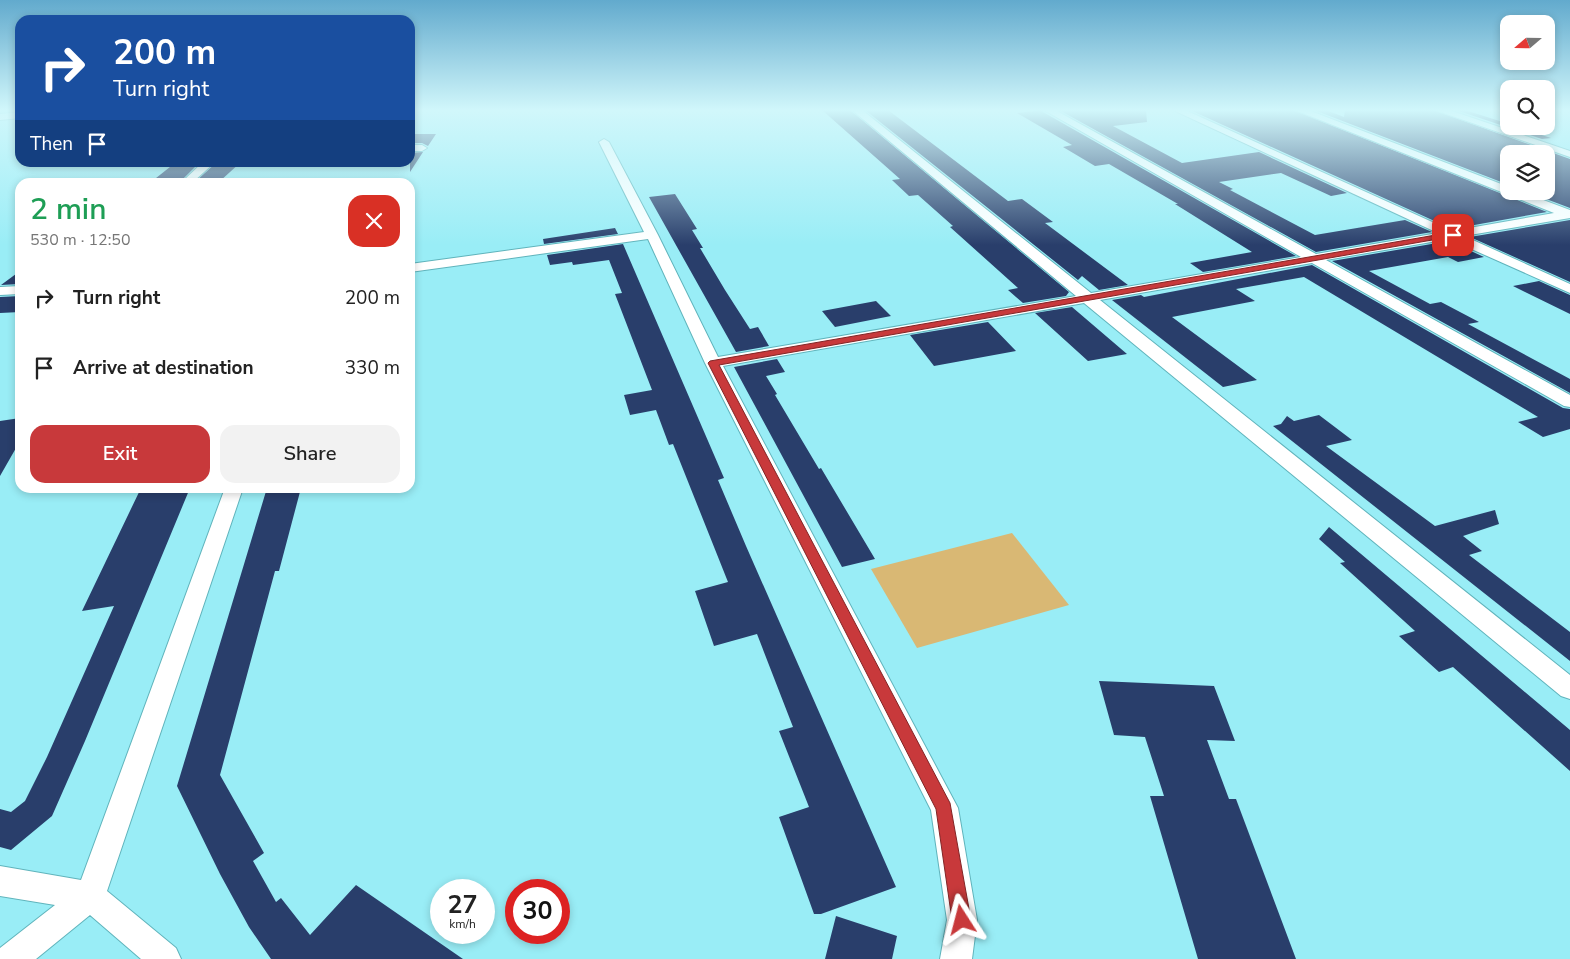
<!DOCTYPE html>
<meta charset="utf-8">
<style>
:root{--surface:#fff;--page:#f2f2f2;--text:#222;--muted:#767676;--accent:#c8393b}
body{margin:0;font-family:"Nunito Sans",sans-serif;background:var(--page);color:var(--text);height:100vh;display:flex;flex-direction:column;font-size:19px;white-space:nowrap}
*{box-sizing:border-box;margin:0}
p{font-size:16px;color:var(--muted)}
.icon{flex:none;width:28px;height:28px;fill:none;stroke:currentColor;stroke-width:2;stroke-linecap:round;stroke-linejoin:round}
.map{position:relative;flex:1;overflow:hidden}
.drawer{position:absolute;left:15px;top:178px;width:400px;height:315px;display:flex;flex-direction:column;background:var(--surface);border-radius:15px;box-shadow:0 2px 8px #0003}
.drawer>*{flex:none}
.top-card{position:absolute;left:15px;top:15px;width:400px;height:152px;border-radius:15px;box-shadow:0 2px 8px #0003;background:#1a4fa0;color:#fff;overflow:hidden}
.needle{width:32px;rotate:250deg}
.controls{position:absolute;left:1500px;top:15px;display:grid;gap:10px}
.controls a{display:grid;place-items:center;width:55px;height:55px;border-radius:10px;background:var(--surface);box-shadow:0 2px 8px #0003;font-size:25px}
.speed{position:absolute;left:430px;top:879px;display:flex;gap:10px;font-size:25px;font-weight:700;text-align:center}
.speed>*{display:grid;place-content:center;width:65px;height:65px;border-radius:50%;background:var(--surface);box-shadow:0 2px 8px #0003;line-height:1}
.speed small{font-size:12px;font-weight:400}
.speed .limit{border:8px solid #d22;background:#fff;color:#111}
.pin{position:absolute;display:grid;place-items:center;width:42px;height:42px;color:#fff;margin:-21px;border-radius:10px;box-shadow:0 2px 8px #0006}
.me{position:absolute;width:55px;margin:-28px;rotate:351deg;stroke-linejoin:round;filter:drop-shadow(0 0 4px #0008)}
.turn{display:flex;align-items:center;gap:18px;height:105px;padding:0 15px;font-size:22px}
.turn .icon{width:65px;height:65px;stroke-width:2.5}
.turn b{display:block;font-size:35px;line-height:42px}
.then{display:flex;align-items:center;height:48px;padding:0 15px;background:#0003;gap:10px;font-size:19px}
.round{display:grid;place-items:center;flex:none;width:52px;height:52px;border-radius:15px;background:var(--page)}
.headline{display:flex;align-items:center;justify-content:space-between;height:85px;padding:0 15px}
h1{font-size:30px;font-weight:600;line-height:38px;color:#1e9e55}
.primary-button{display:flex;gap:10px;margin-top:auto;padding:10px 15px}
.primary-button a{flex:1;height:58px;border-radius:15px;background:var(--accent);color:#fff;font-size:20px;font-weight:600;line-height:58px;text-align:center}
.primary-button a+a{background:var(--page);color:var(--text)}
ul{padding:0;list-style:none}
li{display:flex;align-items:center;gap:15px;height:70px;padding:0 15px}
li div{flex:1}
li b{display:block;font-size:19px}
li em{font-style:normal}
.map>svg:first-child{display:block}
.green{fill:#d9b874}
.building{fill:#293e6b}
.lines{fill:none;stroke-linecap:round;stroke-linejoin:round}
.street-casing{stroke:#60b4bc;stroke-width:2}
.street{fill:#fff;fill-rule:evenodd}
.route{fill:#c8393b;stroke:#822526}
</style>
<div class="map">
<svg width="1570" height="959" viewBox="0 0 1570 959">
<rect width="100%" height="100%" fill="#99edf6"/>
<path class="green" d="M 1012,533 L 1069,605 L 917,648 L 871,569 Z"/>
<path class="building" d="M 822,110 L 850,110 L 1069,292 L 1066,296 L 1023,303 L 1008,290 L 1018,288 L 950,227 L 953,226 L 918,195 L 909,196 L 892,180 L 900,179 Z
M 865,110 L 888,110 L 1008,201 L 1022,199 L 1053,222 L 1045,223 L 1128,285 L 1099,290 L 1082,276 L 1078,280 Z
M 1042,110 L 1043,112 L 1296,256 L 1203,272 L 1190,263 L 1252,252 L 1175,204 L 1178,204 L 1109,164 L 1095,166 L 1063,147 L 1072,145 L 1017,113 Z
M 1059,110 L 1146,110 L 1147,122 L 1113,126 L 1182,163 L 1259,152 L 1347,193 L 1331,196 L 1281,173 L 1219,182 L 1233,189 L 1230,190 L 1315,235 L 1405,220 L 1432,232 L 1316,252 Z
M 1190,110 L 1293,110 L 1547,212 L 1452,229 Z
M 1314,110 L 1326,110 L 1344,117 L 1345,110 L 1433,110 L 1570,159 L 1570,208 L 1525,191 L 1546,191 L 1546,151 L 1531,154 L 1509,154 L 1509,185 Z
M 1456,110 L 1465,110 L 1509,124 L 1509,126 L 1514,126 L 1551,138 L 1542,139 Z
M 410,134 L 436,134 L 428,146 L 422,143 L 410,143 Z
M 423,152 L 410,172 L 410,153 Z
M 200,162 L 180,182 L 151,182 L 175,163 Z
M 217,162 L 241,162 L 219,182 L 195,182 Z
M 675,194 L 697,229 L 692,230 L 703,248 L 700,248 L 725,290 L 750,329 L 758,327 L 769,346 L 736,352 L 649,197 Z
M 1570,220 L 1570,282 L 1470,237 Z
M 615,228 L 618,234 L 544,244 L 543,239 Z
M 1449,241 L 1484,257 L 1458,262 L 1448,257 L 1369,271 L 1430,304 L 1441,302 L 1479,322 L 1468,324 L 1570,379 L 1570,393 L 1332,261 Z
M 623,244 L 724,478 L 718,480 L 746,546 L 896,887 L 821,914 L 814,914 L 779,817 L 809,807 L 779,731 L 793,727 L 757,634 L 714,646 L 695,591 L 728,582 L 673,444 L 669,445 L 656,410 L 630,415 L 624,395 L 652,390 L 615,294 L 622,293 L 609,260 L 573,265 L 572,262 L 550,265 L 547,255 Z
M 1312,265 L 1563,408 L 1570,409 L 1570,429 L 1543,437 L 1518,422 L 1538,417 L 1304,277 L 1236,289 L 1255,301 L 1172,317 L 1257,380 L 1223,387 L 1112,300 L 1141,295 L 1144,297 Z
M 20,271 L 20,284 L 1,285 Z
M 1539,281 L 1570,295 L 1570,314 L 1513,286 Z
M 20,296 L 20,312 L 0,313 L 0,297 Z
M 876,301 L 891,316 L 835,327 L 822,311 Z
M 1072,307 L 1127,354 L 1088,361 L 1035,313 Z
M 988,322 L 1016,351 L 934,366 L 910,335 Z
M 777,359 L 785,372 L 766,376 L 777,394 L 775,395 L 819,469 L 821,468 L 875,559 L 842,567 L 734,367 Z
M 1319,415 L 1352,440 L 1326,446 L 1435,526 L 1495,510 L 1499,524 L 1463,536 L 1482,551 L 1469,555 L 1570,632 L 1570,661 L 1273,426 L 1281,424 L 1287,416 L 1294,421 Z
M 20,418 L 20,441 L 0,476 L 0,421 Z
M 141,488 L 190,488 L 85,741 L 52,816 L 11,850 L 0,847 L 0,809 L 11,812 L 25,801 L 47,757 L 114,606 L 82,611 Z
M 267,488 L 301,488 L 279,571 L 275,571 L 220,775 L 264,853 L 253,861 L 276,902 L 281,898 L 310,935 L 356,885 L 463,959 L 271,959 L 249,927 L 220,874 L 177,786 Z
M 1329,527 L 1570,730 L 1570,771 L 1453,667 L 1439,672 L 1399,636 L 1415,631 L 1340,563 L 1345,562 L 1319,539 Z
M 1099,681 L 1214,686 L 1235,741 L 1207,740 L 1229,799 L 1236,799 L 1296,959 L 1198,959 L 1150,796 L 1164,796 L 1145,737 L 1114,735 Z
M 836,916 L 897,936 L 892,959 L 825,959 Z"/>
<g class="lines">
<defs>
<path id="street" d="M 852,110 L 862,110 L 1091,293 L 1301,257 L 1044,110 L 1055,110 L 1316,254 L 1438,233 L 1173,110 L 1185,110 L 1452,231 L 1554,213 L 1295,110 L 1308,110 L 1509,187 L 1509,191 L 1519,191 L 1570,210 L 1570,218 L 1464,236 L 1570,284 L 1570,293 L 1449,239 L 1326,260 L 1570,395 L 1570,407 L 1564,406 L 1312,263 L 1100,300 L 1570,675 L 1570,699 L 1561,696 L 1084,303 L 723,366 L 958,808 L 977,920 L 972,959 L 940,959 L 947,920 L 931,810 L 705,363 L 648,239 L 410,272 L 410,264 L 644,232 L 599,142 L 604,139 L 609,142 L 658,235 L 718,357 L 1076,296 Z
M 1435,110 L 1449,110 L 1570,151 L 1570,157 Z
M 20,112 L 20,118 L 0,120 L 0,114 Z
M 410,145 L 422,145 L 427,148 L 422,151 L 410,151 Z
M 203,162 L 215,162 L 193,182 L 182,182 Z
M 20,286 L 20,294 L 0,295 L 0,287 Z
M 225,488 L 243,488 L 107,891 L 176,948 L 181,959 L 141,959 L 90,915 L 36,959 L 0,959 L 0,948 L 55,905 L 0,896 L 0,866 L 81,880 Z"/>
</defs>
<use href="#street" class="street-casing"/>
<use href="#street" class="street"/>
</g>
<linearGradient id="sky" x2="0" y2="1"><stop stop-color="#62aacd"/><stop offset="0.45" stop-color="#d1f7fb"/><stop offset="1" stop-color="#d1f7fb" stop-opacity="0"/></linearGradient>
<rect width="1570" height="245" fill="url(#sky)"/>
<path class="route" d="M 1453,232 L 1455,233 L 1455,236 L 719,365 L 950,803 L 971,920 L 968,927 L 962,930 L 955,927 L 952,920 L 936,809 L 708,363 L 710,361 Z"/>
</svg>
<div class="controls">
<a><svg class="needle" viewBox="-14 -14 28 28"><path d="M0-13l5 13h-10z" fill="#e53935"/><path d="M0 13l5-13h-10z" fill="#767676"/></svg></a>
<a><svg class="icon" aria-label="search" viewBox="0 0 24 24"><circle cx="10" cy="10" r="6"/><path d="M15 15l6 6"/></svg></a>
<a><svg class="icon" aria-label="layers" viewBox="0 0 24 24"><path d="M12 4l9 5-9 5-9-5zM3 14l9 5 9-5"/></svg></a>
</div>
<div class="speed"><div>27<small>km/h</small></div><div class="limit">30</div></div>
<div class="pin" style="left:1453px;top:235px;background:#d93025"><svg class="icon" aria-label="arrive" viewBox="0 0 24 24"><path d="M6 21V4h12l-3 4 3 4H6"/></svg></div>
<svg class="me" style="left:962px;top:920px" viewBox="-20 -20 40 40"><path d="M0-17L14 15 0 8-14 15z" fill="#c8393b" stroke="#fff" stroke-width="4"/></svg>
<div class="top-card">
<div class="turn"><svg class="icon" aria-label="right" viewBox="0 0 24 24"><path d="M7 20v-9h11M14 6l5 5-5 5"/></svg><div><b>200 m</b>Turn right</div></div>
<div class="then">Then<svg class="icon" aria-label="arrive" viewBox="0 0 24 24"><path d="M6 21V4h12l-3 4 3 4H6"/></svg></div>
</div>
<section class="drawer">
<div class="headline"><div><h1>2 min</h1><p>530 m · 12:50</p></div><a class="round" style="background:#d93025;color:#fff"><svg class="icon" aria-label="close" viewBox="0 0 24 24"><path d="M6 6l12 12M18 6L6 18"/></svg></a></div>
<ul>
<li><svg class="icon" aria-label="right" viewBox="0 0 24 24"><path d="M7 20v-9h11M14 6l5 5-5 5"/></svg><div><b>Turn right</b></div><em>200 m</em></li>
<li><svg class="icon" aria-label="arrive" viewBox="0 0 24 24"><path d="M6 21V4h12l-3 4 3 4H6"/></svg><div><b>Arrive at destination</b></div><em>330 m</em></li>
</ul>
<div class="primary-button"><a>Exit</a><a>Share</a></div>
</section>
</div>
